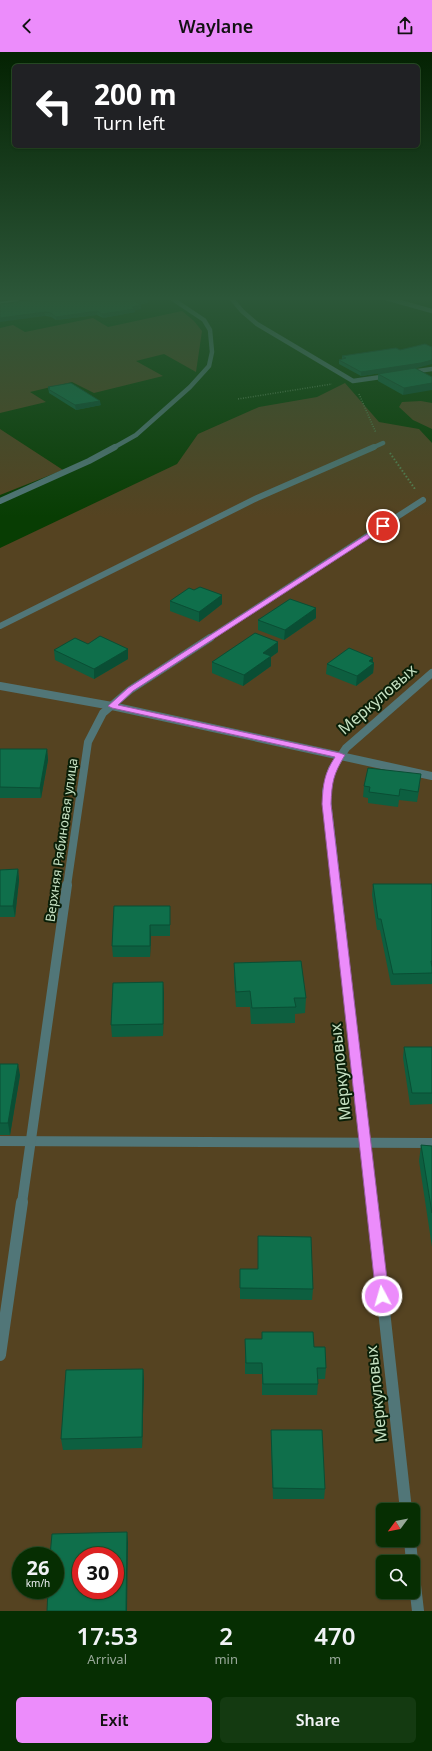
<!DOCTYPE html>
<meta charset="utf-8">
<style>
:root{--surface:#062e02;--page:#143a11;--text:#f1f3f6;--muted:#98a899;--line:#274a24;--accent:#ec8cfb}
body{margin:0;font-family:"Noto Sans",sans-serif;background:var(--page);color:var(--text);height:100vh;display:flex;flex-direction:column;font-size:15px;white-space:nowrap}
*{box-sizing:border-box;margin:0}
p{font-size:13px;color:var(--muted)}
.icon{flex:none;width:22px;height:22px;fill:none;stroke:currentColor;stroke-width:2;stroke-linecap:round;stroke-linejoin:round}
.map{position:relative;height:1559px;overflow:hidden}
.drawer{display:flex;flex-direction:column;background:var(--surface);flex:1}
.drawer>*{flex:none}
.hud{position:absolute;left:12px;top:12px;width:408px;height:84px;border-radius:6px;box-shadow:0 1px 3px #0004,0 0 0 1px var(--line);background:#202124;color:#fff;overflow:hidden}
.needle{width:26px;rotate:238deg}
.buttons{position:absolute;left:376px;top:1451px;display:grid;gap:8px}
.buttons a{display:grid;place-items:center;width:44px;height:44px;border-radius:6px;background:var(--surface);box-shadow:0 1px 3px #0004,0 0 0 1px var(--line);font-size:20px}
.speed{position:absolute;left:12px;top:1495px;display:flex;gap:8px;font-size:20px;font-weight:700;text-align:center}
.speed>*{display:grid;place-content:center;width:52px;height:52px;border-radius:50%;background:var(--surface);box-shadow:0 1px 3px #0004,0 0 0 1px var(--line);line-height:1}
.speed small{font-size:10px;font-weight:400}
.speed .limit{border:6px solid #d22;background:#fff;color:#111}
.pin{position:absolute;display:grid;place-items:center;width:34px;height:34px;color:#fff;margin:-17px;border:2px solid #fff;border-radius:50%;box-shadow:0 1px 4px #0007}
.me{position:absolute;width:44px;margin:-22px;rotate:354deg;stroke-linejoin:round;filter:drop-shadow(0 0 3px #0008)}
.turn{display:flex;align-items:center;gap:14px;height:84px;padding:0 16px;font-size:18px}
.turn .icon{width:52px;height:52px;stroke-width:2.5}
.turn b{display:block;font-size:28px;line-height:34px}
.eta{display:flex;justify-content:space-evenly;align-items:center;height:68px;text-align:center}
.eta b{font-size:24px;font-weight:600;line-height:28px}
.button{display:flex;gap:8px;margin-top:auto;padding:8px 16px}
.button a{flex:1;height:46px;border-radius:6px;background:var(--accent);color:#111;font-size:16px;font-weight:600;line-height:46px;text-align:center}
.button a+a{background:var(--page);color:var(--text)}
header{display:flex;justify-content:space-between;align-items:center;height:52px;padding:0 16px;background:var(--accent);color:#111;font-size:18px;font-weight:600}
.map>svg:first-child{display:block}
.green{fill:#554321;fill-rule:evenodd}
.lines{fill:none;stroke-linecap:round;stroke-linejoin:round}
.path-far1{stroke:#588253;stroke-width:1.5;stroke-dasharray:1 1.5;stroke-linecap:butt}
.path{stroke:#588253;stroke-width:2;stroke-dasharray:1.5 2;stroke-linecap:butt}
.lane-far3{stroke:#517678;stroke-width:4.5}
.lane-far2{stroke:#517678;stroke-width:6}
.lane-far1{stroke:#517678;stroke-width:8}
.lane{stroke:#517678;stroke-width:10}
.street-far4{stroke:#517678;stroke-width:4.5}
.street-far3{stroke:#517678;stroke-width:6}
.street-far2{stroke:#517678;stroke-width:8}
.street-far1{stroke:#517678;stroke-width:10}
.street{stroke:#517678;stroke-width:12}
.secondary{stroke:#609ca0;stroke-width:4.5}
.wall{fill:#0d5f40}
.shaded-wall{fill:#0a4e34}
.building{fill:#0f6f4b;stroke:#0a4e34;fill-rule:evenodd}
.route{fill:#ec8cfb;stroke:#995ba3}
.labels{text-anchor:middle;stroke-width:4;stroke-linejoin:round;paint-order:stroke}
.street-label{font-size:13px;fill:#c6e1c2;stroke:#0a1f08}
.near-street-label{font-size:16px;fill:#c6e1c2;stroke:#0a1f08}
</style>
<header><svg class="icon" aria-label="back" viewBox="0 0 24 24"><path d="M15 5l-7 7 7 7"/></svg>Waylane<svg class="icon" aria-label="share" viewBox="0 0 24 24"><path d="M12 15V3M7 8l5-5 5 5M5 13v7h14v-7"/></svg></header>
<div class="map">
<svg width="432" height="1559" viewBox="0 0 432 1559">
<rect width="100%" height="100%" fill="#083d03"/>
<path class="green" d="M 182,259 L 194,269 L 202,279 L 196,320 L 164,302 L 136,309 L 163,324 L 94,341 L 72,330 L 30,340 L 46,350 L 0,361 L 0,276 L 13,273 L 25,280 L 93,266 L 108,275 Z
M 345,331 L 379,370 L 419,377 L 432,391 L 432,1559 L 0,1559 L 0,496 L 177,412 L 198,382 L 259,355 L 317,345 ZM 383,1458 L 413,1458 L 413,1488 L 383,1488 ZM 21,1504 L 55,1504 L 55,1538 L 21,1538 ZM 81,1504 L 115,1504 L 115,1538 L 81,1538 ZM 383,1510 L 413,1510 L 413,1540 L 383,1540 Z
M 421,349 L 432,351 L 432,377 L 413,368 L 399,355 L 402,350 Z
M 0,377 L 63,418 L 0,443 Z"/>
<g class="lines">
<path class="path-far1" d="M 359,342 L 376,381
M 238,347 L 332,332"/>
<path class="path" d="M 390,401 L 415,437"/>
<path class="lane-far3" d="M 231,246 L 242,259 L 257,272 L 353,329 L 388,324
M 411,320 L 432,317
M 372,396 L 383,391"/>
<path class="lane-far2" d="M 0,574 L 257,446 L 374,395"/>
<path class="lane-far1" d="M 0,634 L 112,654 L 432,724"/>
<path class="lane" d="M 0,1089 L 432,1091"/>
<path class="street-far4" d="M 386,246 L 432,259
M 113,396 L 136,383 L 190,335 L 209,314 L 212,300 L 210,278 L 204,268 L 171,246"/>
<path class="street-far3" d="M 0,449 L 89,409 L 115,395
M 208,587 L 423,448"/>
<path class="street-far2" d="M 67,834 L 88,690 L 103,661 L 130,638 L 210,586
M 337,834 L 326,739 L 332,717 L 346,696 L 432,621"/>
<path class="street-far1" d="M 336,833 L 372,1151
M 22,1151 L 67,833"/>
<path class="street" d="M 372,1150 L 406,1458
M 0,1303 L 22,1150
M 410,1488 L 412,1510
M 413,1516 L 418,1559"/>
<path class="secondary" d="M 0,252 L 17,250"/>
</g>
<path class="wall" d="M 147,247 L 148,251 L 139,252 L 141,253 L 141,257 L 135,258 L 135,260 L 103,266 L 97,263 L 56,268 L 51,265 L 45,264 L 0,252 Z
M 342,304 L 421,315 L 361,324 L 339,312 L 339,308 L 342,307 Z
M 415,316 L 403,343 L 378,329 L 378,322 Z
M 48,335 L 101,353 L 76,358 L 49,341 Z
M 194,538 L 222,543 L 222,552 L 199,570 L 170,559 L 170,549 Z
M 316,556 L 316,566 L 284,588 L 258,578 L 258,568 Z
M 88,592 L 128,597 L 128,607 L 94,627 L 55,608 L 54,598 Z
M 278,600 L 271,605 L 271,614 L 243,634 L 212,621 L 212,610 Z
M 373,606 L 373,610 L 374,611 L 373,621 L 356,634 L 326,622 L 327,612 Z
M 0,697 L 47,697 L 48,708 L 41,746 L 0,746 Z
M 420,733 L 417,750 L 399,748 L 398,755 L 368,751 L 368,746 L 363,745 L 364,734 Z
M 18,817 L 19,828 L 15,865 L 0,865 L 0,818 Z
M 373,832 L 432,832 L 432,932 L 391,933 L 380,878 L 377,878 L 372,843 Z
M 114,854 L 170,865 L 170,884 L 151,884 L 150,905 L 113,905 L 112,894 Z
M 234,911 L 306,946 L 305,961 L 295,962 L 295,971 L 251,972 L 250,955 L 236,955 L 234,927 Z
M 164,941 L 163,984 L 112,985 L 111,973 Z
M 404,995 L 432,995 L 432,1052 L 410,1053 L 403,1006 Z
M 0,1012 L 20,1023 L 10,1083 L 0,1083 Z
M 421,1093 L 432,1094 L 432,1195 L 419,1109 Z
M 258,1184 L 313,1237 L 312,1248 L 240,1247 L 240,1217 L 258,1217 Z
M 262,1280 L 314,1295 L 326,1316 L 325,1327 L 317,1327 L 318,1332 L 317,1343 L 262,1343 L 262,1322 L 245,1322 L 245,1287 L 262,1287 Z
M 143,1317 L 144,1328 L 142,1396 L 63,1398 L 61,1387 Z
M 271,1378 L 325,1437 L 324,1447 L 273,1447 L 271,1389 Z"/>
<path class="shaded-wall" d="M 0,246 L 16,246 L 0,248 Z
M 147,247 L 148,251 L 134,253 L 134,249 Z
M 141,253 L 141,257 L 135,258 L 135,260 L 103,266 L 102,262 L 132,255 Z
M 97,259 L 97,263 L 56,268 L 56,265 Z
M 45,260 L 45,264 L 0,270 L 0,266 Z
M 432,308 L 432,312 L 421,315 L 361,324 L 361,320 Z
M 432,331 L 432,338 L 403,343 L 404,336 Z
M 100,349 L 101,353 L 76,358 L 75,353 Z
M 222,543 L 222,552 L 199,570 L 199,560 Z
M 316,556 L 316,566 L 284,588 L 285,578 Z
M 278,590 L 278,600 L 271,605 L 271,614 L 243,634 L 244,623 L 263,601 Z
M 128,597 L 128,607 L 94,627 L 94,617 Z
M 373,606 L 373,612 L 374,611 L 373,621 L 356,634 L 357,624 L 369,609 Z
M 47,697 L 48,708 L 41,746 L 40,736 Z
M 18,817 L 19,828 L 15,865 L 13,854 Z
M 150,873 L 151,884 L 150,905 Z
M 163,930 L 164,941 L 163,984 Z
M 18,1012 L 20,1023 L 10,1083 L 8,1071 Z
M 143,1317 L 144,1328 L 142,1396 L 142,1385 Z
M 127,1480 L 128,1490 L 127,1559 L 126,1559 Z"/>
<path class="building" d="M 48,246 L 147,246 L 147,247 L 134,249 L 141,253 L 132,255 L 135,257 L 102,262 L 97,259 L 56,265 L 51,261 L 45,260 L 0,266 L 0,252 Z
M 425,292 L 432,295 L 432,308 L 421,311 L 361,320 L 339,308 L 346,306 L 342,304 L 396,296 L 400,298 Z
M 415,316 L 432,325 L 432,331 L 404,336 L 378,322 Z
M 71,331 L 100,349 L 75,353 L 48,337 L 50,336 L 48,335 Z
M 200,535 L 222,543 L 199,560 L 170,549 L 189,536 L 194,538 Z
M 290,547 L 316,556 L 285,578 L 258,568 Z
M 255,581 L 278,590 L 263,601 L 271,604 L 244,623 L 212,610 Z
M 100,584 L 128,597 L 94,617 L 54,598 L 75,586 L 88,592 Z
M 349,596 L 373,606 L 369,609 L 374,611 L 357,624 L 327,612 Z
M 0,697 L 47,697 L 40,736 L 0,735 Z
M 368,716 L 421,722 L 418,740 L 400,737 L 399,744 L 369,740 L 370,735 L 364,734 Z
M 18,817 L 13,854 L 0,854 L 0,818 Z
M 373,832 L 432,832 L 432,909 L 431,909 L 432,915 L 432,921 L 393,922 L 381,867 L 378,867 Z
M 114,854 L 170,854 L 170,873 L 150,873 L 150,894 L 112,894 Z
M 301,909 L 306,946 L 294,946 L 296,955 L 252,956 L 250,939 L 236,940 L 234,911 Z
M 163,930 L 163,972 L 111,973 L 113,931 Z
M 404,995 L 432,995 L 432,1041 L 412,1041 Z
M 0,1012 L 18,1012 L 8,1071 L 0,1071 Z
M 421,1093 L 432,1094 L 432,1161 Z
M 258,1184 L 311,1185 L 313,1237 L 240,1236 L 240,1217 L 258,1217 Z
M 262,1280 L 313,1280 L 314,1295 L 325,1295 L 326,1316 L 317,1316 L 318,1332 L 263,1332 L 262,1311 L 246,1311 L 245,1287 L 262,1287 Z
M 143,1317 L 142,1385 L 61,1387 L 66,1318 Z
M 271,1378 L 322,1378 L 325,1437 L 273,1436 Z
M 127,1480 L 126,1559 L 47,1559 L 48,1538 L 55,1538 L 55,1504 L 50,1504 L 52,1482 ZM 81,1504 L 115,1504 L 115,1538 L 81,1538 Z"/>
<linearGradient id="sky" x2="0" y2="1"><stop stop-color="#042202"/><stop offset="0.53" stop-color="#2c5739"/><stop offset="1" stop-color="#2c5739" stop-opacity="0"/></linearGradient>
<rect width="432" height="465" fill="url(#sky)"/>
<path class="route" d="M 383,472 L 386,474 L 385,476 L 133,639 L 118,653 L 340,701 L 345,703 C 333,723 332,730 331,752 L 389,1244 L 387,1248 L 382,1250 L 377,1248 L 376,1244 L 322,752 C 323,732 324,722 335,705 L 112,656 L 108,654 L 128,636 Z"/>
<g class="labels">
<g class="street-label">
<text transform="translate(61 788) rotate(-82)" y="5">Верхняя Рябиновая улица</text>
</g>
<g class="near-street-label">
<text transform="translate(377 647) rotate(-41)" y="6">Меркуловых</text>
<text transform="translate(340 1020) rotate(-96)" y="6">Меркуловых</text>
<text transform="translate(376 1342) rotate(-96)" y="6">Меркуловых</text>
</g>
</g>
</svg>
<div class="buttons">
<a><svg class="needle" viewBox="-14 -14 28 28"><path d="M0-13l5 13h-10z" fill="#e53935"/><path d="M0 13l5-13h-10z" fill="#98a899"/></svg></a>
<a><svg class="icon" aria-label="search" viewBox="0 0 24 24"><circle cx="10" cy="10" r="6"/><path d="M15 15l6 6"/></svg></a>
</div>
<div class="speed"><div>26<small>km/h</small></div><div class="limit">30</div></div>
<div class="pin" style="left:383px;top:474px;background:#d93025"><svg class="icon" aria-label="arrive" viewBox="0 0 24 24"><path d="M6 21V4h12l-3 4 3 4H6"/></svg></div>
<svg class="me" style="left:382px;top:1244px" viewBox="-20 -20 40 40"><circle r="17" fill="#ec8cfb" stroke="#fff" stroke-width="3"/><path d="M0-11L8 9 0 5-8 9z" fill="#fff"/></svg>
<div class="hud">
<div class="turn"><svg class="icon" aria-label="left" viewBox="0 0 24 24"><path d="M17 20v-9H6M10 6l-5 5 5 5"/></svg><div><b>200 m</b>Turn left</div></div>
</div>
</div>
<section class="drawer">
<div class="eta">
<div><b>17:53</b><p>Arrival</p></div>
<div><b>2</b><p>min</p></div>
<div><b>470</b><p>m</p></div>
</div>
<div class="button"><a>Exit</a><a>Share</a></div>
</section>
